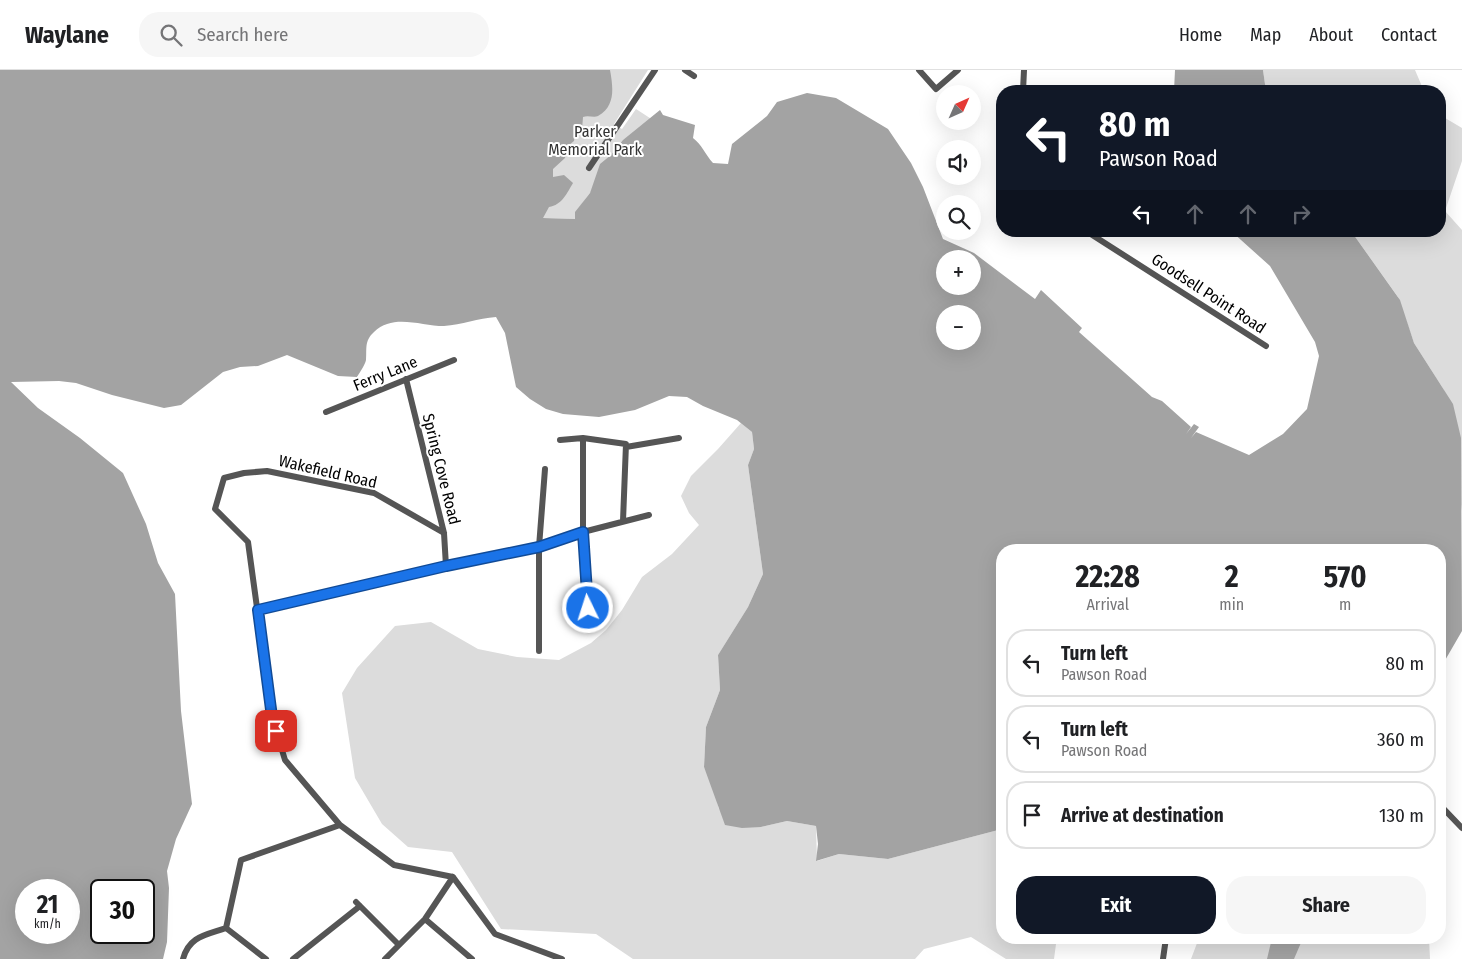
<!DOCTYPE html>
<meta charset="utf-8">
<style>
:root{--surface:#fff;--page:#f6f6f6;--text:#202124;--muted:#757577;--line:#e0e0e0;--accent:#111827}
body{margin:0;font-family:"Fira Sans Condensed",sans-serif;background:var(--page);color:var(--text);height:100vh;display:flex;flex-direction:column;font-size:19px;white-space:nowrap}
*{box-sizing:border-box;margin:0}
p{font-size:16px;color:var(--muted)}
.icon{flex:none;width:28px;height:28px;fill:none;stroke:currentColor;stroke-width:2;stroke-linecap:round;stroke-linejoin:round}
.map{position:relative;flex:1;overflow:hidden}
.drawer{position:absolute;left:996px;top:474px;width:450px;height:400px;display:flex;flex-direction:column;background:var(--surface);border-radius:20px;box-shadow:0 5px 20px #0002}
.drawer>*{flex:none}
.hud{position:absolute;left:996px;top:15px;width:450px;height:152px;border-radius:20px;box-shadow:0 5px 20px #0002;background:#111827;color:#fff;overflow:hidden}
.needle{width:32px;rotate:45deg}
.fabs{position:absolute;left:936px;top:15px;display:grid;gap:10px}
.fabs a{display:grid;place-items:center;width:45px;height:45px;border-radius:50%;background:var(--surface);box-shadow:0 5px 20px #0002;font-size:25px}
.speed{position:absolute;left:15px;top:809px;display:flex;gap:10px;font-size:25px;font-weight:700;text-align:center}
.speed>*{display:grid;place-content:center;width:65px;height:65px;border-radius:50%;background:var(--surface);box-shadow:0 5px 20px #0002;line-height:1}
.speed small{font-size:12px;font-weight:400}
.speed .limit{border:2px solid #111;border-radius:8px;background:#fff;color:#111}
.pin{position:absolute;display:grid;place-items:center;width:42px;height:42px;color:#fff;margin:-21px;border-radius:10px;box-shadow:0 2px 8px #0006}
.me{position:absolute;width:55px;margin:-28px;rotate:356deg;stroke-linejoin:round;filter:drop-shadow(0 0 4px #0008)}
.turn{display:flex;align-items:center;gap:18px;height:105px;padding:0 20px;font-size:22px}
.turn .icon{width:65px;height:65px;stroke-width:2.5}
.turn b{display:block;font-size:35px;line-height:42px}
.lanes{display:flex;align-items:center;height:48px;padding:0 20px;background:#0003;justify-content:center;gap:25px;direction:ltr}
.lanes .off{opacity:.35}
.eta{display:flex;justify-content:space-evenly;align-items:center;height:85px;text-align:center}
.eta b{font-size:30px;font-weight:700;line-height:35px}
.primary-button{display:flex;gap:10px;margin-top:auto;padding:10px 20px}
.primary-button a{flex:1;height:58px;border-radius:20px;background:var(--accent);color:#fff;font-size:20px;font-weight:700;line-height:58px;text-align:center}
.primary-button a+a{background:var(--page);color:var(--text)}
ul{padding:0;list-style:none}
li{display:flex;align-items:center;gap:15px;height:68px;margin:0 10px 8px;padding:0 10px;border:2px solid var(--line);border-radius:20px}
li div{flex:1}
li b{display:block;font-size:19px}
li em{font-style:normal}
header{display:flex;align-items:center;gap:30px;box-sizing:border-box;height:70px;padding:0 25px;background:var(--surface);border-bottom:1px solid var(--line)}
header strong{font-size:24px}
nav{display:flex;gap:28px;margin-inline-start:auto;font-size:18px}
.search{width:350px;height:45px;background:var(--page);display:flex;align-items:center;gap:12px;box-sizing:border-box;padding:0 18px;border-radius:20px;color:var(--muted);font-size:19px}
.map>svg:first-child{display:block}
.green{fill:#dcdcdc}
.water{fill:#a3a3a3;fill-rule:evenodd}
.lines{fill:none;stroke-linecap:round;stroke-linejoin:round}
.minor{stroke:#555;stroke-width:6}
.route-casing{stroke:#114b97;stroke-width:12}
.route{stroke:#1a73e8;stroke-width:9}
.labels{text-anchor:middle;stroke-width:4;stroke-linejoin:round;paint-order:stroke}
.park-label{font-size:16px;fill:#333;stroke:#fff}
.street-label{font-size:16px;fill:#000;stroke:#fff}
</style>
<header>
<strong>Waylane</strong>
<div class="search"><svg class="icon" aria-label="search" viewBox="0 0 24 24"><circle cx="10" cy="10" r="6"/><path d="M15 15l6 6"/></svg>Search here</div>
<nav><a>Home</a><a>Map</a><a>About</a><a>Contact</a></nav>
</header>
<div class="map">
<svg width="1462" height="889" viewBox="0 0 1462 889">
<rect width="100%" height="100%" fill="#fff"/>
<path class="green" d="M 604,0 L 648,0 L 614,54 L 622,59 L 636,39 L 656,52 C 641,69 575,132 575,149 L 542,148 L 548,104 Z
M 1263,0 L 1415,0 L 1424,21 L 1266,21 Z
M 1440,45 L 1462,58 L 1462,91 L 1445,141 L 1462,160 L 1462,441 L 1444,320 L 1414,273 L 1398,227 L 1351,161 L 1440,161 Z
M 741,353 L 752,362 L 754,379 L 748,395 L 763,504 L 748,537 L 718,585 L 720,620 L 706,657 L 704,697 L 712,713 L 719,739 L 761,757 L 787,751 L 816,756 L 817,791 L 839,784 L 888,789 L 1002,759 L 1002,868 L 1071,868 L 1056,874 L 1054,889 L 1006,889 L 971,867 L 924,879 L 915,889 L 633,889 L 596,864 L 501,859 L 452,782 L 408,777 L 382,754 L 355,708 L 342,623 L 357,598 L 395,556 L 431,552 L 478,579 L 517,587 L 559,590 L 591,573 L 606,560 L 622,540 L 642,507 L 672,484 L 699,455 L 689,443 L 681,426 L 691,406 L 718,379 Z
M 1199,868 L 1429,868 L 1430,889 L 1191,889 Z"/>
<path class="water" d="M 0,0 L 610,0 C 613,17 616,36 598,46 C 594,48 588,45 583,47 L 582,60 L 575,64 L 574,71 L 569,75 L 565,88 L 553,99 L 553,107 L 564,105 L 573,113 C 567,123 562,135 549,137 L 543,148 L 575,149 L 575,142 L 590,123 L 600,94 L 611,85 L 623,70 L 660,40 L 663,45 L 695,55 L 693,68 C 702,75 705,84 713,93 L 728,94 L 732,74 L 767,46 L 777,32 L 807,23 L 836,28 L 888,59 L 911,93 L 923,117 L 943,169 L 974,183 L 1035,229 L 1041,220 L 1082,258 L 1079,262 L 1152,327 L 1162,331 L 1191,357 L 1186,364 L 1194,354 L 1199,357 L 1191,368 L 1196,362 L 1249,385 L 1283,364 L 1307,339 L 1319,286 L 1315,272 L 1270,196 L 1231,161 L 1351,161 L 1400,230 L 1414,273 L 1453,334 L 1461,368 L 1462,561 L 1440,599 L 1440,480 L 1002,480 L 1002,759 L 888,789 L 839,784 L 816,791 L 818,774 L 816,756 L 787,751 L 761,757 L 742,758 L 725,755 L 704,697 L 706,657 L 720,620 L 718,585 L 748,537 L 763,504 L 748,395 L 754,379 L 752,362 L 737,350 L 703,336 L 687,327 L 669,326 L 635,340 L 599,347 L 563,344 L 546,339 L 530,329 L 516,317 L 505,263 L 496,247 C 478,248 462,255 444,256 C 421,256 393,243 374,262 C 364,271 367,279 366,290 C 365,295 360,302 357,307 L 338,306 L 287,285 L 258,296 L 240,297 L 223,302 L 181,335 L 164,338 L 112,325 L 76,313 L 59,311 L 11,312 L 38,338 L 80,368 L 123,403 L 146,454 L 158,493 L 175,524 L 181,641 L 192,734 L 176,769 L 167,801 L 169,818 L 167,872 L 163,889 L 0,889 ZM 945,189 L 972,189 L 972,216 L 945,216 ZM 945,244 L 972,244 L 972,271 L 945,271 ZM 26,820 L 69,820 L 69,862 L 26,862 ZM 101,820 L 144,820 L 144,862 L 101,862 Z
M 1175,0 L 1263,0 L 1266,21 L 1174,21 Z
M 1272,868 L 1303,868 L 1294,889 L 1267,889 Z"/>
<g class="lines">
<path class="minor" d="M 685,0 L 694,6
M 919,0 L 936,19 L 958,0
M 1023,21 L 1024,0
M 589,98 L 655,0
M 1086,161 L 1266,276
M 406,309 L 444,463 L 446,496
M 326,342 L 454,290
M 583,368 L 583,462 L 589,557
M 560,370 L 583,368 L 626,374 L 623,451
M 626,377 L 679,368
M 444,463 L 374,423 L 267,401 L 244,403 L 224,408 L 215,439 L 248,472 L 272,647 L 285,690 L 340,755 L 394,795 L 453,807 L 495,864 L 562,889
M 258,540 L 446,496 L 539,477 L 583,462 L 649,445
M 539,581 L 539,477 L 545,399
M 1440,735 L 1462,758
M 356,832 L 399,875
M 425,849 L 472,889
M 226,858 L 241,790 L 340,755
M 183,889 C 189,866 206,865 226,858 L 266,889
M 293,889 L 360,836
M 385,889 L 425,849 L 453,807
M 1163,889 L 1166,868"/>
</g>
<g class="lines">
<defs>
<path id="route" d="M 276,661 L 272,647 L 258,540 L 446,496 L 539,477 L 583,462 L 588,538"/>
</defs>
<use href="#route" class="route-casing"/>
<use href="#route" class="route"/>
</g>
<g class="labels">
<g class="park-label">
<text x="595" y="67">Parker<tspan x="595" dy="18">Memorial Park</tspan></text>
</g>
<g class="street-label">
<text transform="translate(1209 223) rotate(33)" y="6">Goodsell Point Road</text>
<text transform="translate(385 303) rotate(-22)" y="6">Ferry Lane</text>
<text transform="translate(442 399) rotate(76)" y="6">Spring Cove Road</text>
<text transform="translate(328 401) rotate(13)" y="6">Wakefield Road</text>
</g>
</g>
</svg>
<div class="fabs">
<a><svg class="needle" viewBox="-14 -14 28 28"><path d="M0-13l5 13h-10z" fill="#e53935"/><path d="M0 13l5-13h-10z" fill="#757577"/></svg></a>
<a><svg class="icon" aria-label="sound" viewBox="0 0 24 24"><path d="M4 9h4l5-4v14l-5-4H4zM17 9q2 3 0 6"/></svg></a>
<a><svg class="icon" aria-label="search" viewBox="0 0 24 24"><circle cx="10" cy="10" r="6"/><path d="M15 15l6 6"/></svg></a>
<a>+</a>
<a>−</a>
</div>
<div class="speed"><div>21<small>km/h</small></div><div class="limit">30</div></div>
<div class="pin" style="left:276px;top:661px;background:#d93025"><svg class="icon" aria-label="arrive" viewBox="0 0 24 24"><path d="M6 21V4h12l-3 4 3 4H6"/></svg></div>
<svg class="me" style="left:588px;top:538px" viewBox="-20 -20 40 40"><circle r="17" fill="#1a73e8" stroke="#fff" stroke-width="3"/><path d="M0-11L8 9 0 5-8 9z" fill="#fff"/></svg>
<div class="hud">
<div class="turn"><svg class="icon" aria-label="left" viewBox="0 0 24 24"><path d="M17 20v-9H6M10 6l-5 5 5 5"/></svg><div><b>80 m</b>Pawson Road</div></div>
<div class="lanes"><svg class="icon" aria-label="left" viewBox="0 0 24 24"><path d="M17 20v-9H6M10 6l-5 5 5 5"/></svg><svg class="icon off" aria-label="ahead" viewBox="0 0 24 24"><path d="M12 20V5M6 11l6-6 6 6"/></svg><svg class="icon off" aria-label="ahead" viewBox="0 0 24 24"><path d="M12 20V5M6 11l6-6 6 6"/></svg><svg class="icon off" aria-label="right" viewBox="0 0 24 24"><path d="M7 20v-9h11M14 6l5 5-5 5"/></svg></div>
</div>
<section class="drawer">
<div class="eta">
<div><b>22:28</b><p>Arrival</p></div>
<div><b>2</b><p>min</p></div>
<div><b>570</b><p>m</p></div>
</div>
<ul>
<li><svg class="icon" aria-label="left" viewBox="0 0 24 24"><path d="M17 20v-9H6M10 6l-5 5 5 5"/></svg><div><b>Turn left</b><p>Pawson Road</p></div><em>80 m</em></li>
<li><svg class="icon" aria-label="left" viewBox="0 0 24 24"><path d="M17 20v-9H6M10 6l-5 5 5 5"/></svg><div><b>Turn left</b><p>Pawson Road</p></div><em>360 m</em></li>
<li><svg class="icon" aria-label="arrive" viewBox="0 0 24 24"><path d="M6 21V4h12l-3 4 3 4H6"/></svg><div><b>Arrive at destination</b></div><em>130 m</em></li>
</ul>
<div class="primary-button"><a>Exit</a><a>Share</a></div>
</section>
</div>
